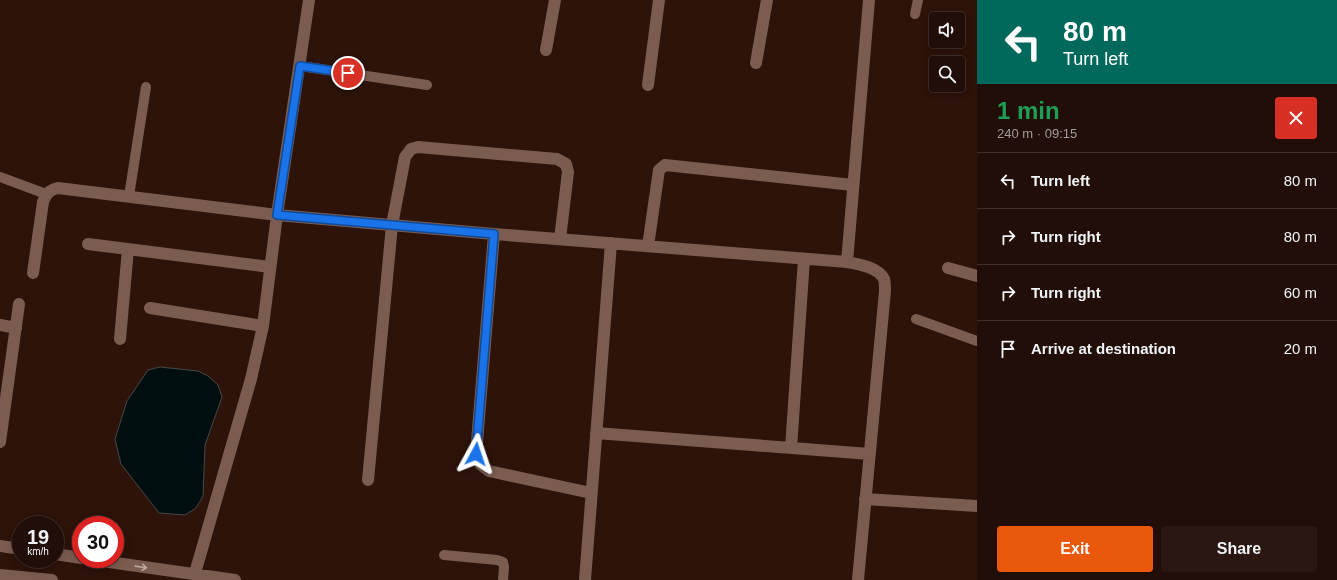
<!DOCTYPE html>
<meta charset="utf-8">
<style>
:root{--surface:#220e08;--page:#2a1712;--text:#f1f3f6;--muted:#a29c9c;--line:#3f2e29;--accent:#ea580c}
body{margin:0;font-family:Arial,sans-serif;background:var(--page);color:var(--text);height:100vh;display:flex;flex-direction:column;font-size:15px;white-space:nowrap}
*{box-sizing:border-box;margin:0}
p{font-size:13px;color:var(--muted)}
.icon{flex:none;width:22px;height:22px;fill:none;stroke:currentColor;stroke-width:2;stroke-linecap:round;stroke-linejoin:round}
.map{position:relative;flex:1;overflow:hidden}
.side{display:flex;flex-direction:column;background:var(--surface);width:360px}
.side>*{flex:none}
.hud{background:#00695c;color:#fff;overflow:hidden}
.fabs{position:absolute;left:929px;top:12px;display:grid;gap:8px}
.fabs a{display:grid;place-items:center;width:36px;height:36px;border-radius:4px;background:var(--surface);box-shadow:0 2px 10px #0003,0 0 0 1px var(--line);font-size:20px}
.speed{position:absolute;left:12px;top:516px;display:flex;gap:8px;font-size:20px;font-weight:700;text-align:center}
.speed>*{display:grid;place-content:center;width:52px;height:52px;border-radius:50%;background:var(--surface);box-shadow:0 2px 10px #0003,0 0 0 1px var(--line);line-height:1}
.speed small{font-size:10px;font-weight:400}
.speed .limit{border:6px solid #d22;background:#fff;color:#111}
.pin{position:absolute;display:grid;place-items:center;width:34px;height:34px;color:#fff;margin:-17px;border:2px solid #fff;border-radius:50%;box-shadow:0 1px 4px #0007}
.me{position:absolute;width:44px;margin:-22px;rotate:5deg;stroke-linejoin:round;filter:drop-shadow(0 0 3px #0008)}
.turn{display:flex;align-items:center;gap:14px;height:84px;padding:0 20px;font-size:18px}
.turn .icon{width:52px;height:52px;stroke-width:2.5}
.turn b{display:block;font-size:28px;line-height:34px}
.round{display:grid;place-items:center;flex:none;width:42px;height:42px;border-radius:4px;background:var(--page)}
.head{display:flex;align-items:center;justify-content:space-between;height:68px;padding:0 20px}
h1{font-size:24px;font-weight:600;line-height:30px;color:#1e9e55}
.cta{display:flex;gap:8px;margin-top:auto;padding:8px 20px}
.cta a{flex:1;height:46px;border-radius:4px;background:var(--accent);color:#fff;font-size:16px;font-weight:600;line-height:46px;text-align:center}
.cta a+a{background:var(--page);color:var(--text)}
ul{padding:0;list-style:none}
li{display:flex;align-items:center;gap:12px;height:56px;padding:0 20px;border-top:1px solid var(--line)}
li div{flex:1}
li b{display:block;font-size:15px}
li em{font-style:normal}
main{display:flex;flex:1;min-height:0}
.map>svg:first-child{display:block}
.water{fill:#010e0f;stroke:#454947}
.lines{fill:none;stroke-linecap:round;stroke-linejoin:round}
.lane{stroke:#7b5c51;stroke-width:10}
.street{stroke:#7b5c51;stroke-width:12}
.oneway{stroke:#bfa9a0}
.route-casing{stroke:#114b97;stroke-width:10}
.route{stroke:#1a73e8;stroke-width:7}
</style>
<main>
<div class="map">
<svg width="977" height="580" viewBox="0 0 977 580">
<rect width="100%" height="100%" fill="#2d130a"/>
<path class="water" d="M 160,367 L 198,371 L 208,376 L 218,385 L 222,397 L 205,445 L 203,496 L 196,508 L 185,515 L 159,513 L 121,464 L 115,439 L 127,401 L 148,370 Z"/>
<g class="lines">
<path class="lane" d="M 915,14 L 918,0
M 300,66 L 427,85
M 0,177 L 46,194
M 129,196 L 146,87
M 916,319 L 977,341
M 444,555 L 497,560 L 503,562 L 504,567 L 503,580"/>
<path class="street" d="M 546,50 L 555,0
M 756,63 L 767,0
M 648,85 L 659,0
M 494,234 L 476,454 L 480,464 L 489,471 L 591,493
M 88,244 L 270,267
M 648,246 L 659,170 L 665,165 L 853,185
M 847,262 L 869,0
M 948,268 L 977,276
M 33,273 L 43,202 C 46,194 49,190 58,188 L 277,215 L 494,234 L 847,262 C 858,264 878,267 884,279 C 885,282 885,288 885,291 L 858,580
M 150,308 L 263,326
M 0,325 L 16,328
M 120,339 L 128,249
M 596,433 L 870,454
M 0,442 L 19,304
M 791,448 L 804,259
M 368,480 L 392,225 L 405,157 L 411,149 L 418,147 L 557,159 L 566,164 L 568,172 L 560,239
M 865,499 L 977,506
M 0,546 L 21,549
M 55,554 L 81,558
M 88,559 L 235,580
M 0,575 L 52,580
M 193,580 L 251,379 L 263,326 L 277,215 L 309,0
M 585,580 L 611,243"/>
</g>
<defs><path id="oneway-shaft" d="M-6 0H5M1.5-3L5.5 0L1.5 3" fill="none" stroke-width="1.6" stroke-linecap="round" stroke-linejoin="round"/></defs>
<use class="oneway" href="#oneway-shaft" transform="translate(141 567) rotate(8)"/>
<g class="lines">
<defs>
<path id="route" d="M 348,73 L 300,66 L 277,215 L 494,234 L 476,454"/>
</defs>
<use href="#route" class="route-casing"/>
<use href="#route" class="route"/>
</g>
</svg>
<div class="fabs">
<a><svg class="icon" aria-label="sound" viewBox="0 0 24 24"><path d="M4 9h4l5-4v14l-5-4H4zM17 9q2 3 0 6"/></svg></a>
<a><svg class="icon" aria-label="search" viewBox="0 0 24 24"><circle cx="10" cy="10" r="6"/><path d="M15 15l6 6"/></svg></a>
</div>
<div class="speed"><div>19<small>km/h</small></div><div class="limit">30</div></div>
<div class="pin" style="left:348px;top:73px;background:#d93025"><svg class="icon" aria-label="arrive" viewBox="0 0 24 24"><path d="M6 21V4h12l-3 4 3 4H6"/></svg></div>
<svg class="me" style="left:476px;top:454px" viewBox="-20 -20 40 40"><path d="M0-17L14 15 0 8-14 15z" fill="#1a73e8" stroke="#fff" stroke-width="4"/></svg>
</div>
<section class="side">
<div class="hud">
<div class="turn"><svg class="icon" aria-label="left" viewBox="0 0 24 24"><path d="M17 20v-9H6M10 6l-5 5 5 5"/></svg><div><b>80 m</b>Turn left</div></div>
</div>
<div class="head"><div><h1>1 min</h1><p>240 m · 09:15</p></div><a class="round" style="background:#d93025;color:#fff"><svg class="icon" aria-label="close" viewBox="0 0 24 24"><path d="M6 6l12 12M18 6L6 18"/></svg></a></div>
<ul>
<li><svg class="icon" aria-label="left" viewBox="0 0 24 24"><path d="M17 20v-9H6M10 6l-5 5 5 5"/></svg><div><b>Turn left</b></div><em>80 m</em></li>
<li><svg class="icon" aria-label="right" viewBox="0 0 24 24"><path d="M7 20v-9h11M14 6l5 5-5 5"/></svg><div><b>Turn right</b></div><em>80 m</em></li>
<li><svg class="icon" aria-label="right" viewBox="0 0 24 24"><path d="M7 20v-9h11M14 6l5 5-5 5"/></svg><div><b>Turn right</b></div><em>60 m</em></li>
<li><svg class="icon" aria-label="arrive" viewBox="0 0 24 24"><path d="M6 21V4h12l-3 4 3 4H6"/></svg><div><b>Arrive at destination</b></div><em>20 m</em></li>
</ul>
<div class="cta"><a>Exit</a><a>Share</a></div>
</section>
</main>
